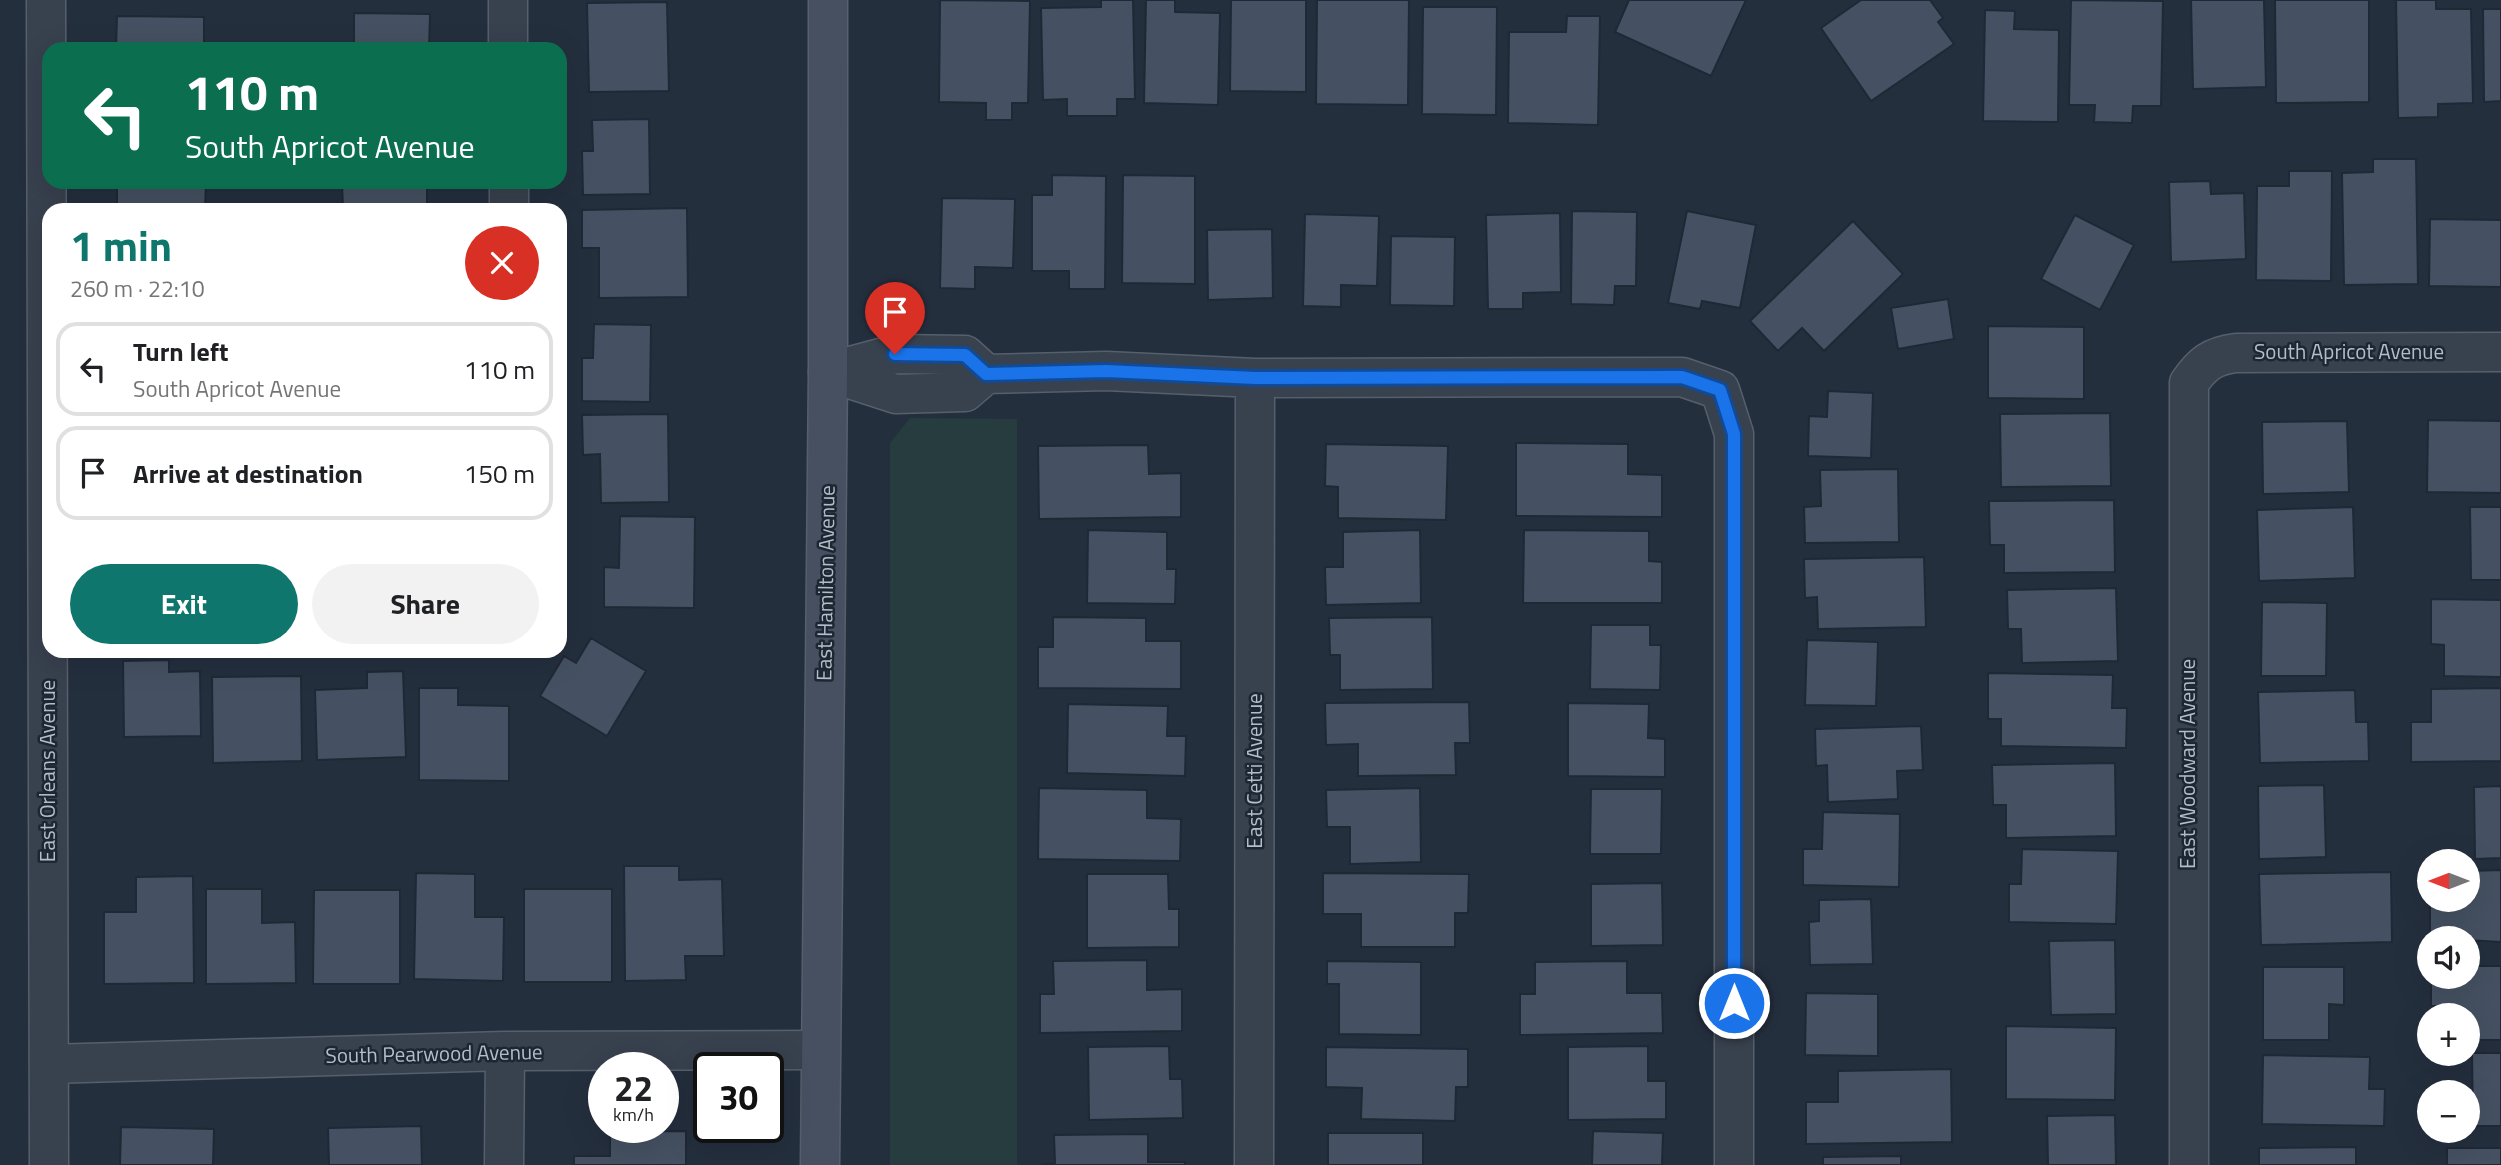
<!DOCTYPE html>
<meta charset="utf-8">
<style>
:root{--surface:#fff;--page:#f2f2f2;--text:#202124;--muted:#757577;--line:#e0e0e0;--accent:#0f766e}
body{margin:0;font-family:"Titillium Web",sans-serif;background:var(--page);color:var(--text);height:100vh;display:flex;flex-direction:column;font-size:26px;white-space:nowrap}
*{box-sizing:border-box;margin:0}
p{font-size:23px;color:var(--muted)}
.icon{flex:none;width:38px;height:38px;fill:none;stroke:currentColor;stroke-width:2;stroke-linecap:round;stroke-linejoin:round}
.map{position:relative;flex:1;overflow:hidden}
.sheet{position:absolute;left:42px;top:203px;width:525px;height:455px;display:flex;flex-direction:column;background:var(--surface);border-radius:21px;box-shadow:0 7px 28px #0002}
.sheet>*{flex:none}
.banner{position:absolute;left:42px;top:42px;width:525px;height:147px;border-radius:21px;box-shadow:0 7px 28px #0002;background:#0b6e4f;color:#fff;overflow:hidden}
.needle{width:46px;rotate:270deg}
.buttons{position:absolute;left:2417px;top:849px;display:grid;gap:14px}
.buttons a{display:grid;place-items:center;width:63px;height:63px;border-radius:50%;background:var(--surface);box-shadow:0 7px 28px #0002;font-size:35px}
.speed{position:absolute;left:588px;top:1052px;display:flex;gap:14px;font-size:35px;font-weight:700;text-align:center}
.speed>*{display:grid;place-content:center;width:91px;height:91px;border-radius:50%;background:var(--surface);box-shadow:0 7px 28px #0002;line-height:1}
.speed small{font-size:18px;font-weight:400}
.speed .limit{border:4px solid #111;border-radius:10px;background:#fff;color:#111}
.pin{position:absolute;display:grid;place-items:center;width:60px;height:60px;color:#fff;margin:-72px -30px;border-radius:50% 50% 50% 0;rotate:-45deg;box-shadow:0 0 7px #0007}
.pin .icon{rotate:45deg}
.me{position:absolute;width:77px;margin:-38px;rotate:0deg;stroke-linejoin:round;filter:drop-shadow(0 0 5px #0008)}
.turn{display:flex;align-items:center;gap:24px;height:147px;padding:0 28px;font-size:32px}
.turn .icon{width:91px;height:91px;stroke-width:2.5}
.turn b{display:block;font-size:49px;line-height:60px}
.round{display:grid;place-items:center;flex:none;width:74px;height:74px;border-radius:37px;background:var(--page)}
.headline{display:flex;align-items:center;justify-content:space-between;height:119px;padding:0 28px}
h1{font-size:42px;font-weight:700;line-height:52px;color:var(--accent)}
.button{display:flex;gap:14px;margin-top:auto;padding:14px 28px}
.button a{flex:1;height:80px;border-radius:42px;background:var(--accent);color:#fff;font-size:28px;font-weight:700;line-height:80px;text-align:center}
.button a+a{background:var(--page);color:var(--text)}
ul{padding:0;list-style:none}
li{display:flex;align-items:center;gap:21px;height:94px;margin:0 14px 10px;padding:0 14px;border:4px solid var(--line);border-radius:21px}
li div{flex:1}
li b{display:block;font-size:26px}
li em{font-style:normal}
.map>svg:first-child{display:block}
.green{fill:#263c3f}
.building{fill:#455162;stroke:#1f2835;stroke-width:2}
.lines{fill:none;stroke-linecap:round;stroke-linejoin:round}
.street-casing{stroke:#565f6c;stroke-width:41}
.secondary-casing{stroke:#565f6c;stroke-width:41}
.street{stroke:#38414e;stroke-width:38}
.secondary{stroke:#465061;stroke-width:38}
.route-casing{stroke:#114b97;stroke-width:18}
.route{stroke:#1a73e8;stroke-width:12}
.labels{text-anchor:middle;stroke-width:5;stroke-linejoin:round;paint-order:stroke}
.street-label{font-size:21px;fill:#b4bcc9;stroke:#1d2633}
</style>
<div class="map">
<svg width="2501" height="1165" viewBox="0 0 2501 1165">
<rect width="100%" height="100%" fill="#242f3e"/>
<path class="green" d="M 910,418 L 1017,419 L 1017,1165 L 890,1165 L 890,443 Z"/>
<path class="building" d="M 940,0 L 1030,1 L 1028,103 L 1012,103 L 1012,120 L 986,120 L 986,103 L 939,102 Z
M 1101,0 L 1133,0 L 1135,99 L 1117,99 L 1117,116 L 1067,116 L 1067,99 L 1043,100 L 1041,8 L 1101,7 Z
M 1146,0 L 1175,0 L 1175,12 L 1220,13 L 1218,105 L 1144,103 Z
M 1231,0 L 1306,0 L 1306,92 L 1230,91 Z
M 1317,0 L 1409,0 L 1408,105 L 1316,104 Z
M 1629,0 L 1746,0 L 1711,76 L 1615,32 Z
M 1861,0 L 1930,0 L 1943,18 L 1938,22 L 1954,44 L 1871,101 L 1821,28 Z
M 2071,0 L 2163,1 L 2161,106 L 2133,106 L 2132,123 L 2094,122 L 2095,105 L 2069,105 Z
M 2191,0 L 2264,0 L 2266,87 L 2193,89 Z
M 2275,0 L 2369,0 L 2369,102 L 2276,103 Z
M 2396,0 L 2436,0 L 2436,9 L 2471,9 L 2473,103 L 2438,104 L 2438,117 L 2398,118 Z
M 667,2 L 669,91 L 589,92 L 587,3 Z
M 1423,7 L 1497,7 L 1496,115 L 1422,114 Z
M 2483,9 L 2501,9 L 2501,101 L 2484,102 Z
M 1985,10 L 2015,11 L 2014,29 L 2059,30 L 2058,122 L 1983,121 Z
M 354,13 L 430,14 L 429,49 L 354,49 Z
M 117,16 L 204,17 L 204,49 L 116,49 Z
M 1567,16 L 1600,16 L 1598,125 L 1508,123 L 1509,32 L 1566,32 Z
M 649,119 L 650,194 L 583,195 L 582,151 L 593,151 L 592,120 Z
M 2373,159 L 2416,159 L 2418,284 L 2344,285 L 2342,173 L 2373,172 Z
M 2289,171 L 2332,171 L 2331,281 L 2256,280 L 2257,186 L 2289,186 Z
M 1052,175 L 1106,176 L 1105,289 L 1069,289 L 1069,271 L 1032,271 L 1032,195 L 1052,195 Z
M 1123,175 L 1195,176 L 1195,284 L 1122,283 Z
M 2210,181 L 2211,194 L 2244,193 L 2246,259 L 2171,262 L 2169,182 Z
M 117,182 L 206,182 L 205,210 L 117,210 Z
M 342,182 L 427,182 L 427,210 L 343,210 Z
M 942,198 L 1015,199 L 1013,268 L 975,267 L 975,289 L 940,288 Z
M 687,208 L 688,297 L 599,298 L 599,248 L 582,248 L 582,210 Z
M 1572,211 L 1637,212 L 1636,286 L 1615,286 L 1614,305 L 1571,304 Z
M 1687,211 L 1756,225 L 1740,308 L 1702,301 L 1700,309 L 1668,303 Z
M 1560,213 L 1561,292 L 1523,293 L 1523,309 L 1488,309 L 1486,215 Z
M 1305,214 L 1379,216 L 1377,286 L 1341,285 L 1341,307 L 1303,306 Z
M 2075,215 L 2134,245 L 2100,310 L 2041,279 Z
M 2430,219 L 2501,220 L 2501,287 L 2429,286 Z
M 1853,221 L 1903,274 L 1824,351 L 1802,328 L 1778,351 L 1750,321 Z
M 1272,229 L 1273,298 L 1208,300 L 1207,230 Z
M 1391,236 L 1455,237 L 1454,306 L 1390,305 Z
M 1948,299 L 1954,339 L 1898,349 L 1891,308 Z
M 594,324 L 651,325 L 650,402 L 582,401 L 582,358 L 593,358 Z
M 1988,326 L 2084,327 L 2084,399 L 1988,398 Z
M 1828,391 L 1873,393 L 1871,458 L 1808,456 L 1809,416 L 1827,417 Z
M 2110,413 L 2111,486 L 2001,487 L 2000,414 Z
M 668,414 L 669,502 L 601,503 L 600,454 L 583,455 L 582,415 Z
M 2428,420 L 2501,421 L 2501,493 L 2427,492 Z
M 2347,421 L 2349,492 L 2263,494 L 2262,422 Z
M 1516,443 L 1628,444 L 1628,474 L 1662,475 L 1662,517 L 1516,516 Z
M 1326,444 L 1448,446 L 1446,520 L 1338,518 L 1338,487 L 1325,486 Z
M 1148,445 L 1149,474 L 1181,473 L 1181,517 L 1039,519 L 1038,446 Z
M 1898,469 L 1899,542 L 1805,543 L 1804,507 L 1821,506 L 1820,470 Z
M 2114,500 L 2115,572 L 2004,573 L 2004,545 L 1990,545 L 1989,501 Z
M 2353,507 L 2355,578 L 2259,581 L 2257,510 Z
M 2470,507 L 2501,507 L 2501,580 L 2471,580 Z
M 620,516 L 695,517 L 694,608 L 604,607 L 604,567 L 619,568 Z
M 1088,530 L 1167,532 L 1167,569 L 1176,569 L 1175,604 L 1087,603 Z
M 1420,530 L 1421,603 L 1326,605 L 1325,567 L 1343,567 L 1343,532 Z
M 1524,530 L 1649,531 L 1649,561 L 1662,562 L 1662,603 L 1523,603 Z
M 1924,557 L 1926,627 L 1818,629 L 1817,597 L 1805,598 L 1804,559 Z
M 2116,588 L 2118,661 L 2022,663 L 2021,629 L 2008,629 L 2007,590 Z
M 2431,599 L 2501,600 L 2501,677 L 2444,676 L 2444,645 L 2431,644 Z
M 2262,602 L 2327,603 L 2326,676 L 2261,676 Z
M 1053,617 L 1146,618 L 1146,641 L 1181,641 L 1181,689 L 1038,688 L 1038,647 L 1053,647 Z
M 1432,617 L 1433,689 L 1340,690 L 1340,655 L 1330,655 L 1329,618 Z
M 1591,625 L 1650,625 L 1650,645 L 1661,645 L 1660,690 L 1590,689 Z
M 591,638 L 646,671 L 607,736 L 540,696 L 564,656 L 576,663 Z
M 1807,640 L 1878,642 L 1876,706 L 1805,705 Z
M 169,660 L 169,672 L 200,671 L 201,736 L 124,737 L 123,661 Z
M 403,671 L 406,757 L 317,760 L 315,690 L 367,688 L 367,672 Z
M 1988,673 L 2113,675 L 2112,708 L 2127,708 L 2126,748 L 2001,746 L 2001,719 L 1988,719 Z
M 301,676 L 302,761 L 213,763 L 212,677 Z
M 419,688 L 458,688 L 458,705 L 509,706 L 509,781 L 419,780 Z
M 2501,688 L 2501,761 L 2411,762 L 2411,722 L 2431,722 L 2431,689 Z
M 2355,690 L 2356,722 L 2368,722 L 2369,761 L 2260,763 L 2258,692 Z
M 1469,702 L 1470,743 L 1455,743 L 1456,775 L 1358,776 L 1358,744 L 1326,745 L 1325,703 Z
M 1568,703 L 1649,704 L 1648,738 L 1665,739 L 1665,777 L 1568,776 Z
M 1068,704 L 1168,706 L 1167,736 L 1186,736 L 1185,776 L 1067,773 Z
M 1921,726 L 1923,770 L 1897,771 L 1898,799 L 1828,802 L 1827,765 L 1816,766 L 1815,729 Z
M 2115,763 L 2116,836 L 2006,838 L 2006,805 L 1993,805 L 1992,765 Z
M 2324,785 L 2326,857 L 2259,859 L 2258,786 Z
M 2501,786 L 2501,858 L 2475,859 L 2474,787 Z
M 1039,788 L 1147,790 L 1147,818 L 1181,819 L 1180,861 L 1038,859 Z
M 1420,788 L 1421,862 L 1350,864 L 1350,827 L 1327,827 L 1326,790 Z
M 1591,789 L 1662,789 L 1661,854 L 1590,854 Z
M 1823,812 L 1900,814 L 1899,887 L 1803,885 L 1803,849 L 1822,849 Z
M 2022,849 L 2118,851 L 2116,924 L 2009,922 L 2009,884 L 2021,884 Z
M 624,866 L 679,866 L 679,880 L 722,879 L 724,956 L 685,956 L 686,980 L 625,981 Z
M 2501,870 L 2501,942 L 2430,938 L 2430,900 L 2468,900 L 2468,871 Z
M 2391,872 L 2392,942 L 2261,945 L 2259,874 Z
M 416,873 L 475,874 L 475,917 L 504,917 L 503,981 L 414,979 Z
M 1323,873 L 1469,874 L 1468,913 L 1455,913 L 1455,947 L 1361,947 L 1361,914 L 1323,914 Z
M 1087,874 L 1168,874 L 1169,909 L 1179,909 L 1179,947 L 1087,948 Z
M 193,876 L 194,983 L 104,984 L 104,912 L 136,912 L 136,877 Z
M 1662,883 L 1663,945 L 1591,946 L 1591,884 Z
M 206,889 L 262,889 L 262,923 L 295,922 L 296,983 L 206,984 Z
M 524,889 L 612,889 L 612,982 L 524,982 Z
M 314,890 L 400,890 L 400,984 L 313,984 Z
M 1871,899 L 1873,964 L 1810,965 L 1809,922 L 1819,921 L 1819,900 Z
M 2115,940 L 2116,1014 L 2051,1015 L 2049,941 Z
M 1147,960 L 1147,990 L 1182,989 L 1182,1031 L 1040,1033 L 1040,994 L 1054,994 L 1053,961 Z
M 1327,961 L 1421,962 L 1421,1035 L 1339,1034 L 1339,984 L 1327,984 Z
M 1627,961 L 1627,993 L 1662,993 L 1663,1033 L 1520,1035 L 1520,994 L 1535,994 L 1535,962 Z
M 2468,966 L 2501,966 L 2501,1040 L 2468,1040 L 2468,1015 L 2444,1015 L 2444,1006 L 2431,1006 L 2431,976 L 2468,976 Z
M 2263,967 L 2344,967 L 2344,1005 L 2329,1004 L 2329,1040 L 2263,1040 Z
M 1806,993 L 1878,994 L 1878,1056 L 1805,1055 Z
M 2006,1026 L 2116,1028 L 2115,1100 L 2006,1099 Z
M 1169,1046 L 1170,1079 L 1182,1079 L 1183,1118 L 1089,1120 L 1088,1047 Z
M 1648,1046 L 1648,1081 L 1666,1081 L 1666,1119 L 1568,1120 L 1568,1047 Z
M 1326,1047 L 1468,1049 L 1468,1087 L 1456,1087 L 1455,1121 L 1361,1119 L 1362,1088 L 1326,1087 Z
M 2472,1053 L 2501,1053 L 2501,1126 L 2473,1126 Z
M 2263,1055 L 2370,1057 L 2369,1089 L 2385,1089 L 2384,1126 L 2262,1124 Z
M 1951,1069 L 1952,1142 L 1806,1144 L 1806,1102 L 1838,1102 L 1838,1071 Z
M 2115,1115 L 2116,1165 L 2048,1165 L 2047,1116 Z
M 421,1126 L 422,1165 L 329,1165 L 328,1128 Z
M 121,1127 L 214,1129 L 213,1165 L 120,1165 Z
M 686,1131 L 686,1165 L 574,1165 L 574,1156 L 610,1156 L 610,1132 Z
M 1593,1131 L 1663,1133 L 1662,1165 L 1592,1165 Z
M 1328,1133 L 1423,1133 L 1423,1165 L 1328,1165 Z
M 1148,1134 L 1148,1162 L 1185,1162 L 1185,1165 L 1040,1165 L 1055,1163 L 1054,1135 Z
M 2356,1147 L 2356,1165 L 2259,1165 L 2259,1148 Z
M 2447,1148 L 2501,1148 L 2501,1165 L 2447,1165 Z
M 1901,1156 L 1901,1165 L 1823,1165 L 1823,1157 Z"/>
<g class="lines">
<defs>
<path id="street" d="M 46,0 L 49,1165
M 508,0 L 508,49
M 509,182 L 509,210
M 828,372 L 896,394 L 965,392 L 986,374 L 1106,371 L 1255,378 L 1682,377 L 1720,390 L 1734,434 L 1734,1165
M 828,372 L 895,354 L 965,355 L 986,374
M 49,1064 L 505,1051 L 819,1050
M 504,1165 L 505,1051
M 1254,1165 L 1255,378
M 2189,1165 L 2189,383 C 2202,364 2212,356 2236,353 L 2501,352"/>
<path id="secondary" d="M 820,1165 L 828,372 L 828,0"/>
</defs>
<use href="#street" class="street-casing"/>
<use href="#secondary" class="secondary-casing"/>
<use href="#street" class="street"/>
<use href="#secondary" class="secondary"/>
</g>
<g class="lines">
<defs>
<path id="route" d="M 895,354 L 965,355 L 986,374 L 1106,371 L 1255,378 L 1682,377 L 1720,390 L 1734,434 L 1734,1003"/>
</defs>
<use href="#route" class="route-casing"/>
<use href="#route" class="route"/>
</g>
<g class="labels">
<g class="street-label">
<text x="2349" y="359">South Apricot Avenue</text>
<text transform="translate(826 583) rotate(-89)" y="7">East Hamilton Avenue</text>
<text transform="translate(2188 764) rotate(-90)" y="7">East Woodward Avenue</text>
<text transform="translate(48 771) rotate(-90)" y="7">East Orleans Avenue</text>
<text transform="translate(1255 771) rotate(-90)" y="7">East Cetti Avenue</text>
<text transform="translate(434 1054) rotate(-1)" y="7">South Pearwood Avenue</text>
</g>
</g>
</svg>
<div class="buttons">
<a><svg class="needle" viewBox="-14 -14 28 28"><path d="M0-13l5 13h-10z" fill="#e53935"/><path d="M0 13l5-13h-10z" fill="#757577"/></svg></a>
<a><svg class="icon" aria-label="sound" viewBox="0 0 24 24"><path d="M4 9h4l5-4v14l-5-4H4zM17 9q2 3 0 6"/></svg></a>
<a>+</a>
<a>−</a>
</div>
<div class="speed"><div>22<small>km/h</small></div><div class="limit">30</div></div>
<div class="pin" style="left:895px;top:354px;background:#d93025"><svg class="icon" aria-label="arrive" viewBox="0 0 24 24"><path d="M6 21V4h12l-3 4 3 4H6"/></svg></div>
<svg class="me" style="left:1734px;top:1003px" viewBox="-20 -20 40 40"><circle r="17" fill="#1a73e8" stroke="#fff" stroke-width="3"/><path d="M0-11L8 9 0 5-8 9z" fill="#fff"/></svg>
<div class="banner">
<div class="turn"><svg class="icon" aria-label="left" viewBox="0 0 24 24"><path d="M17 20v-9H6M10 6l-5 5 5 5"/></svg><div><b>110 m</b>South Apricot Avenue</div></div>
</div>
<section class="sheet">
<div class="headline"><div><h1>1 min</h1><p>260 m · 22:10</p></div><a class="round" style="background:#d93025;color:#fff"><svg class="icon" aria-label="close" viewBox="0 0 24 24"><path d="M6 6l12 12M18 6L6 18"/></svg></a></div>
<ul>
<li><svg class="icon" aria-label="left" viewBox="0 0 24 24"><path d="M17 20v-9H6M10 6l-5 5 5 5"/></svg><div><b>Turn left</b><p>South Apricot Avenue</p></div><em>110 m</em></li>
<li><svg class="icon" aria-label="arrive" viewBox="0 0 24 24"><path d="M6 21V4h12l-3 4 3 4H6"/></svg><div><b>Arrive at destination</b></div><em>150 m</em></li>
</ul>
<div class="button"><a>Exit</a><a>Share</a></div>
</section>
</div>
